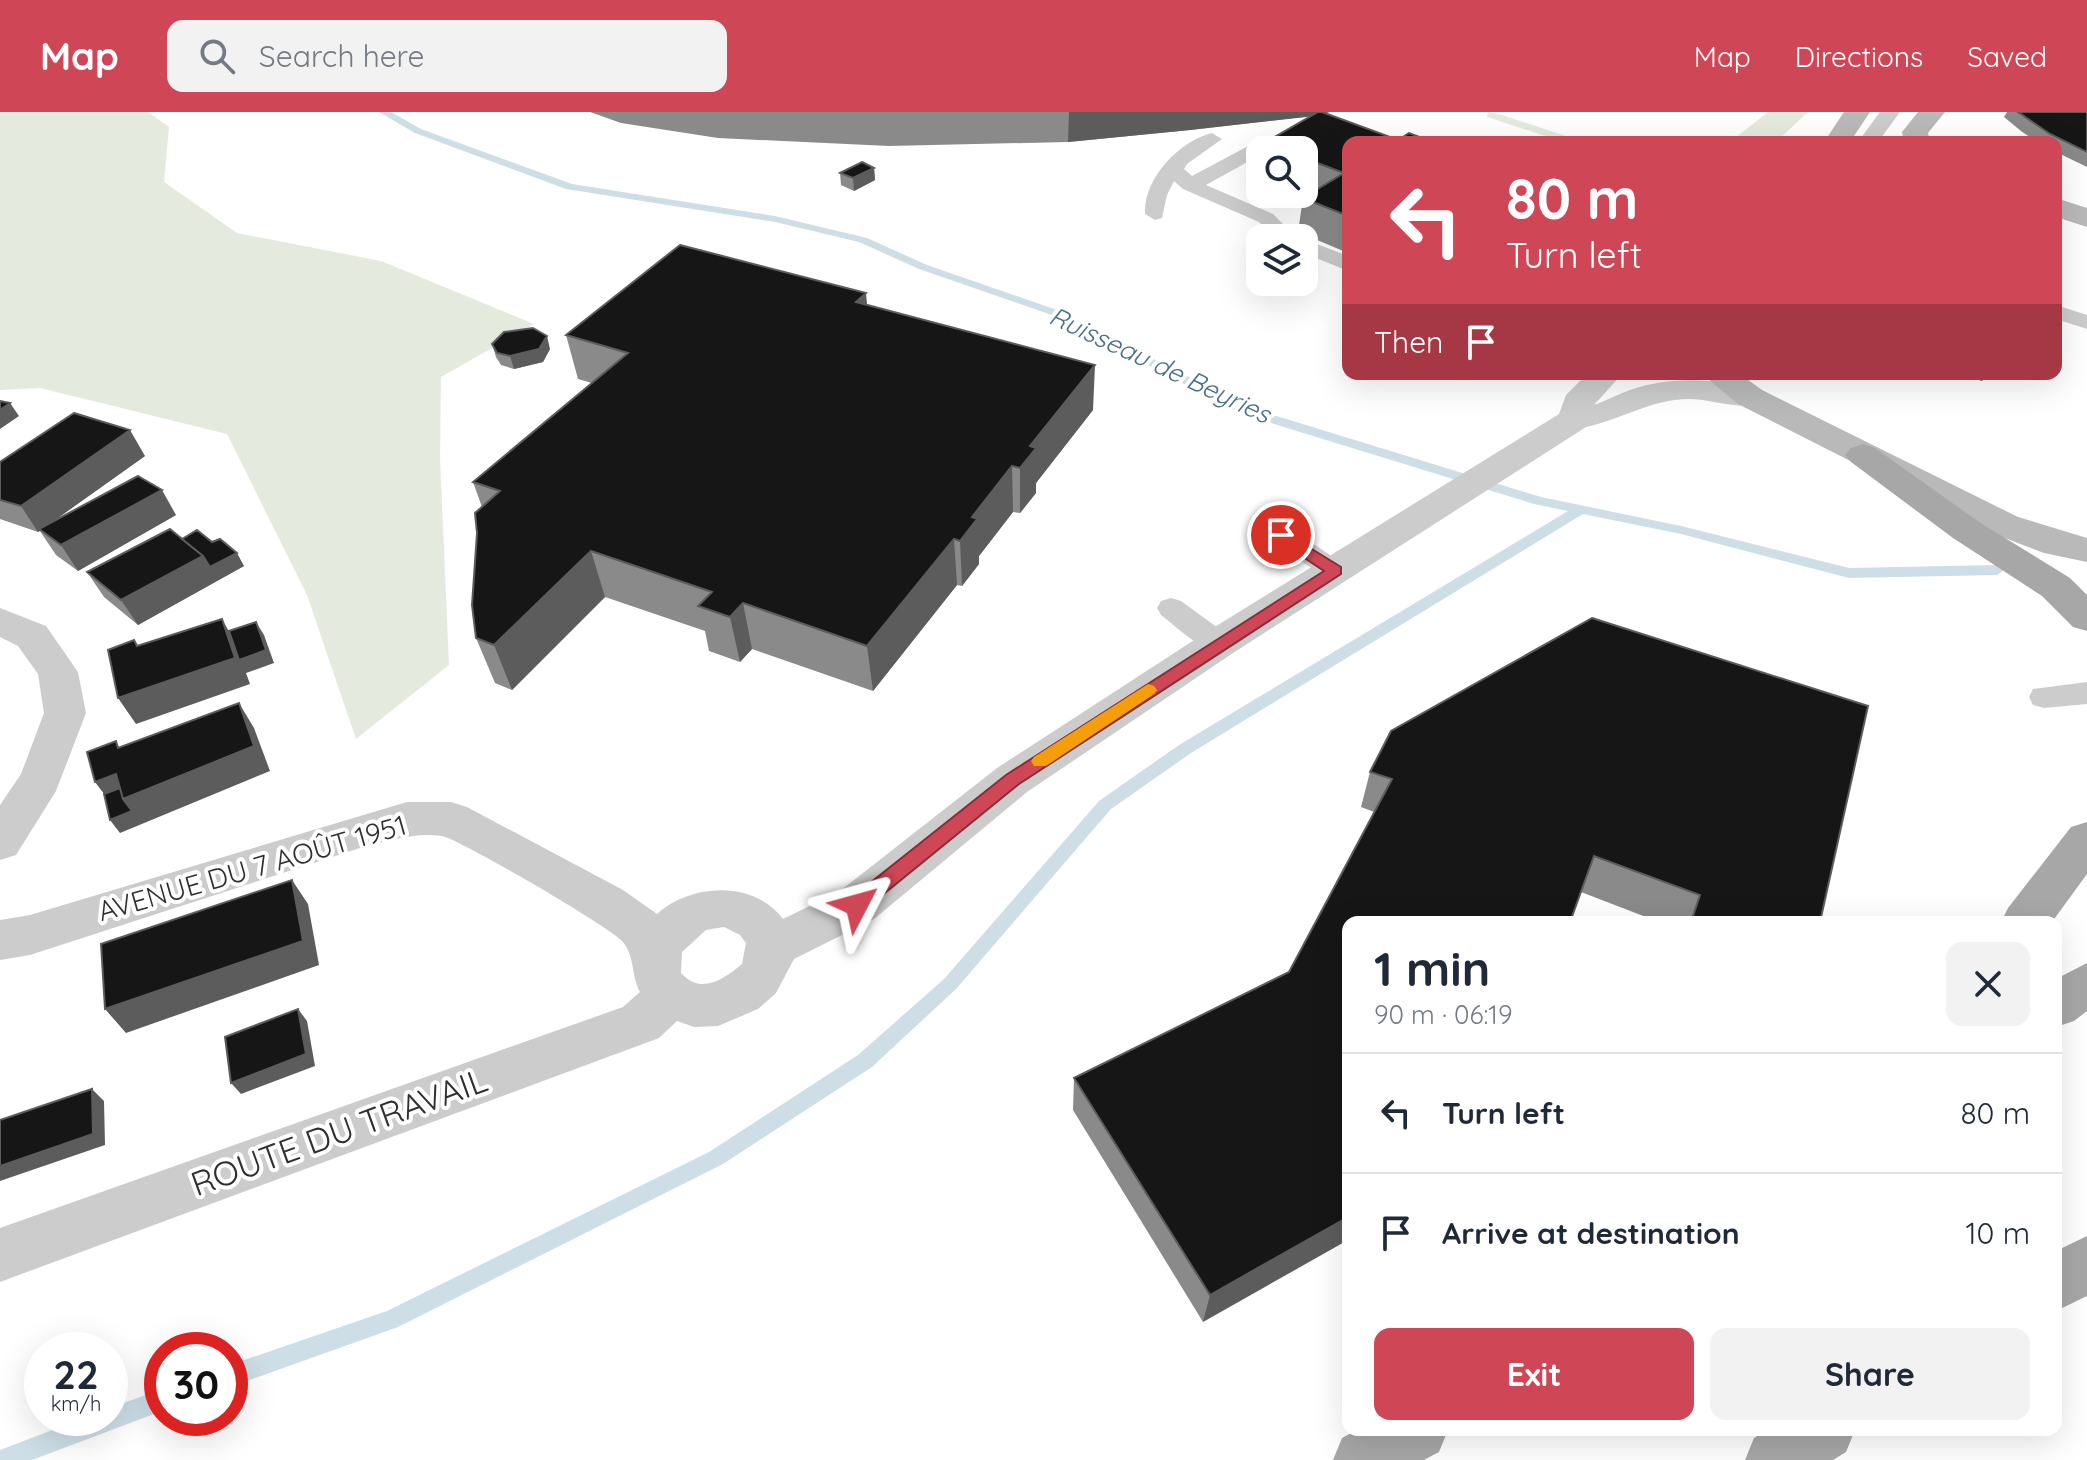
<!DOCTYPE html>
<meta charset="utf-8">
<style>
:root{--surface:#fff;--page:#f2f2f3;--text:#1f2937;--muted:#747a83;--line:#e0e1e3;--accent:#cf4756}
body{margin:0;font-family:Quicksand,sans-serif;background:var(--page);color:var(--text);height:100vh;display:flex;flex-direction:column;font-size:30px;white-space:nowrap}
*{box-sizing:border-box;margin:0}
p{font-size:26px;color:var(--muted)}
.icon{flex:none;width:44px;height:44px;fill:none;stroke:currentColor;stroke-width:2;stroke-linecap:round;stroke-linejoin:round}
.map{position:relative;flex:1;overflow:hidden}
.drawer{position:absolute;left:1342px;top:804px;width:720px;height:520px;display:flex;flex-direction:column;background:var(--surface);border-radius:16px;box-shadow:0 8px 32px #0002}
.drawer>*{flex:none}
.guide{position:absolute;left:1342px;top:24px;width:720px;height:244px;border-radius:16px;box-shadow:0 8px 32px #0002;background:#cf4756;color:#fff;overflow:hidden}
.controls{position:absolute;left:1246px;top:24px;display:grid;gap:16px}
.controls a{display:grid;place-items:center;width:72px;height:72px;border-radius:16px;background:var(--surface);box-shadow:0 8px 32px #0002;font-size:40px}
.speed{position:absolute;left:24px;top:1220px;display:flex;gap:16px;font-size:40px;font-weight:700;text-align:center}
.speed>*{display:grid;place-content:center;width:104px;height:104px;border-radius:50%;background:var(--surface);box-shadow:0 8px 32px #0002;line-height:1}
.speed small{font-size:20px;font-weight:400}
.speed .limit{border:12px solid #d22;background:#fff;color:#111}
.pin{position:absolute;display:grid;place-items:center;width:68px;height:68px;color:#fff;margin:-34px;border:4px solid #fff;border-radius:50%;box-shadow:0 2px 8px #0007}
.me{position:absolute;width:88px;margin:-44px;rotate:51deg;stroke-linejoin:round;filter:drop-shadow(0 0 6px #0008)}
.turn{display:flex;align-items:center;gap:28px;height:168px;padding:0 32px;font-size:36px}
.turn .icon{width:104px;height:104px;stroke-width:2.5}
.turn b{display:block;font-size:56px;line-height:68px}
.then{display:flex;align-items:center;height:76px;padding:0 32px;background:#0003;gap:16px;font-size:30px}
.round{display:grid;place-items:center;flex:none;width:84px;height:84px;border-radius:16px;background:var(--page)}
.summary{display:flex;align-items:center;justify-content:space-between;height:136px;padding:0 32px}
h1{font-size:48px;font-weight:800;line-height:60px}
.primary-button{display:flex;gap:16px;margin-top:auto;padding:16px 32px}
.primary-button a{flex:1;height:92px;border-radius:16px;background:var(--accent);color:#fff;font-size:32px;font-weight:800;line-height:92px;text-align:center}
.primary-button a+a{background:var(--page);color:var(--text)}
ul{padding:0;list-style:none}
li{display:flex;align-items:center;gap:24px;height:120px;padding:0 32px;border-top:2px solid var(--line)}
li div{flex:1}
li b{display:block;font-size:30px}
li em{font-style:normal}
header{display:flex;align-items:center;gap:48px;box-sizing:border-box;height:112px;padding:0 40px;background:var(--accent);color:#fff}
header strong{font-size:38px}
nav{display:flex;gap:44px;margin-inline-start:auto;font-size:28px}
.search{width:560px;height:72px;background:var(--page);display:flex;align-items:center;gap:20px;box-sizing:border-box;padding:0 28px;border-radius:16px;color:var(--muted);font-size:30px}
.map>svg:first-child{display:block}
.green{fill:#e5eade}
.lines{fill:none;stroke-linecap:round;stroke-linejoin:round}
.stream{fill:#cddee7;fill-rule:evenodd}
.lane{fill:#ccc;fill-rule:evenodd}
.street{fill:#ccc;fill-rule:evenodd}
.secondary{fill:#b9b9b9;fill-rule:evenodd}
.primary{fill:#a7a7a7;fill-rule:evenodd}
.wall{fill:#8a8a8a}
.shaded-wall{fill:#5c5c5c}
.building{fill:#161616;stroke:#5c5c5c;stroke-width:2}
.route{fill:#cf4756;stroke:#872e38;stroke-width:2}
.slow{fill:#f59e0b}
.labels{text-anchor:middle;stroke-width:8;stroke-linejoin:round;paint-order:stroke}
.far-water-label{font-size:26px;font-style:italic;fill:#477087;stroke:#fff}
.street-label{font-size:28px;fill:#2f2f2f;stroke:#fff}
.near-street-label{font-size:34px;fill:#2f2f2f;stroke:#fff}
</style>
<header>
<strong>Map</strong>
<div class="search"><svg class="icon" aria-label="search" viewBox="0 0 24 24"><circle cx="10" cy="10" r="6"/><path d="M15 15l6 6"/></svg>Search here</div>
<nav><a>Map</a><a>Directions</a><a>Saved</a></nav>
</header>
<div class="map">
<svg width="2087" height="1348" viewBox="0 0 2087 1348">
<rect width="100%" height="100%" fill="#fff"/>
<path class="green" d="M 0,0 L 148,0 L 169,15 L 164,70 L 237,121 L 381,149 L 534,212 L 441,265 L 440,345 L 449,553 L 356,627 L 307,483 L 227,322 L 40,276 L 0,278 Z
M 1488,0 L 1499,2 L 1584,30 L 1564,30 L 1487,5 Z
M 1768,0 L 1808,0 L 1776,30 L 1730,30 Z"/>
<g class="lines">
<path class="stream" d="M 379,0 L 391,0 L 421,17 L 572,72 L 775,104 L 867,126 L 927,153 L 1057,198 L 1250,296 L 1541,385 L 1681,414 L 1849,456 L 1997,453 L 2004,458 L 1997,463 L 1849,466 L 1681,422 L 1583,402 L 1191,641 L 1111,697 L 956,877 L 872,955 L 723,1052 L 398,1215 L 230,1275 L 230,1253 L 387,1199 L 709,1040 L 858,943 L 944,867 L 1099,689 L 1179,633 L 1568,399 L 1534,392 L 1242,302 L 1049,202 L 919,157 L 859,130 L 775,110 L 566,77 L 415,21 Z
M 162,1277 L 162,1299 L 32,1348 L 0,1348 L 0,1338 L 84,1306 L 110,1306 L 110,1296 Z"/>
<path class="lane" d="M 1880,0 L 1900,0 L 1878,30 L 1858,30 Z
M 1337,16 L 1379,26 L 1382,30 L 1337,28 L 1260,38 L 1260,43 L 1206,73 L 1273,102 L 1297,126 L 1274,126 L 1259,110 L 1183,77 L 1174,69 L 1167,83 L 1162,106 L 1155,108 L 1145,102 C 1143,67 1179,29 1212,21 L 1222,27 L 1187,52 L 1184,57 L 1192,64 L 1265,25 Z
M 1304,127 L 1348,144 L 1348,159 L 1304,141 Z
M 2056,193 L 2087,203 L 2087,217 L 2056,207 Z
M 1281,414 L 1291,417 L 1345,453 L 1349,459 L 1345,465 L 1335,468 L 1325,465 L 1271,429 L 1267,423 L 1271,417 Z
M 1171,486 L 1181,489 L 1229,524 L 1234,531 L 1229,538 C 1205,545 1180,517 1161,503 L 1157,496 L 1161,489 Z
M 2087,570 L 2087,592 L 2044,596 L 2033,593 L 2029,585 L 2033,577 Z"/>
<path class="street" d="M 1587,262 L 1622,262 L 1594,293 C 1606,289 1618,282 1630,278 C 1672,263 1719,267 1762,278 L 1767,285 L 1762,292 C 1737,298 1713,287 1688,287 C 1652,287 1620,308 1586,315 L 1233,541 L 1027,680 L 874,807 L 794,847 L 776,881 L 758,897 L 718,914 L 694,915 L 677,909 L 659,926 L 0,1170 L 0,1116 L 623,895 L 640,880 C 631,863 635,845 623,830 C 612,816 459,727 442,724 C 416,720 389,729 363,735 L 30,843 L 0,848 L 0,808 L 30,803 L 407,690 L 451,690 L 467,695 L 623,778 L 657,802 C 691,771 754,768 783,807 L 840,779 L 997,656 L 1205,521 L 1559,302 L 1566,283 ZM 724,815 L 740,823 L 746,831 L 742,852 C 723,868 701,883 681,861 L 682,840 L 706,818 Z
M 0,496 L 46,514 L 78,560 L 86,601 L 56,679 L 16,743 L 0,748 L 0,693 L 21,662 L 44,601 L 38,562 L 18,534 L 0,525 Z"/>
<path class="secondary" d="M 1844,0 L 1870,0 L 1850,30 L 1824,30 Z
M 1918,0 L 1945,0 L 1928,21 L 1930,30 L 1904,30 L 1902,20 Z
M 2056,86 L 2087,96 L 2087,115 L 2056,105 Z
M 1702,262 L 1740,262 L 1762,278 L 2018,405 L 2087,426 L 2087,450 L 2044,441 L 1992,421 L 1738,292 Z"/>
<path class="primary" d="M 1863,332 L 1875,336 L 1979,410 L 2070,466 L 2087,483 L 2087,519 L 2073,515 L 2042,484 L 1953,426 L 1851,350 L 1845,343 L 1851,336 Z
M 2087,710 L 2087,762 L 2052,810 L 2001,810 L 2008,796 L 2071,715 Z
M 2087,851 L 2087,899 L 2074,909 L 2056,915 L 2056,867 Z
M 2087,1124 L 2087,1184 L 2056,1199 L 2056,1139 Z
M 1357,1318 L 1448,1318 L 1439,1340 L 1424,1348 L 1333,1348 L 1342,1326 Z
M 1767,1318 L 1855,1318 L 1846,1340 L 1833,1348 L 1745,1348 L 1754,1326 Z"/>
</g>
<path class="wall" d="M 590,0 L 1330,0 L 1325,1 L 1398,28 L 1433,30 L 1348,30 L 1348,141 L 1298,120 L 1303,86 L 1308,83 L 1304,81 L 1304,38 L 1263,38 L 1264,31 L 1312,4 L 1190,18 L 1068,30 L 889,34 L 718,26 L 621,11 Z
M 2007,0 L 2087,0 L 2087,55 L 2056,40 L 2056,30 L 2037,30 L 2021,19 L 2004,5 Z
M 874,56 L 875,68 L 854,79 L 841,73 L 840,61 Z
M 867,193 L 1093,298 L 1036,371 L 1036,381 L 1020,401 L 1013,400 L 979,444 L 979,452 L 962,474 L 957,473 L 873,579 L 752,537 L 740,550 L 709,539 L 705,519 L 605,485 L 512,578 L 495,571 L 476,526 L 476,443 L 482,395 L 473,370 L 592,271 L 578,267 L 566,223 Z
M 492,232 L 550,237 L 543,250 L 514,257 L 501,253 L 496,245 Z
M 1968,262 L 1994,262 L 1993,264 L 1981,269 Z
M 145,344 L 51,411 L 176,403 L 78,459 L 56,443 L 40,419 L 38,420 L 0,407 L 0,350 Z
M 182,427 L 212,430 L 244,454 L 138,513 L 104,485 L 87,460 Z
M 1370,660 L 1820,810 L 1659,810 L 1581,780 L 1203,1210 L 1073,998 L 1074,966 L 1289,860 L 1374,700 L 1361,695 Z"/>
<path class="shaded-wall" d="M 1069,0 L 1330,0 L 1306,5 L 1190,18 L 1068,30 Z
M 874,56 L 875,68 L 854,79 L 853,66 Z
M 866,181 L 870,225 L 856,190 Z
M 547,224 L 550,237 L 543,250 L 514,257 L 510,244 Z
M 1095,253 L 1093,298 L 1036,371 L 1036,381 L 1020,401 L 1020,356 L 1030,334 Z
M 1985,262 L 1994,262 L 1993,264 L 1981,269 Z
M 10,291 L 19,304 L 0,317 L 0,298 Z
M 130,318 L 145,344 L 38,420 L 21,394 Z
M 1012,354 L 1013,400 L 979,444 L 979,452 L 962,474 L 960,429 L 972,405 Z
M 162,378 L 176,403 L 78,459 L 61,433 Z
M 954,427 L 957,473 L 873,579 L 867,534 Z
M 591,439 L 605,485 L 512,578 L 494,533 Z
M 237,441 L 244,454 L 138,513 L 121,488 L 203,444 Z
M 743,491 L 752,537 L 740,550 L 730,505 Z
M 222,507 L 236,532 L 256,510 L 264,523 L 274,551 L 246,561 L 250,572 L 136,612 L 118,586 Z
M 239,591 L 254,616 L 270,659 L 120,721 L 110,708 L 114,695 L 95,670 Z
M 292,768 L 308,792 L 319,853 L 126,921 L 105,897 Z
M 298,897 L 307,909 L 315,954 L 241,982 L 231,971 Z
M 92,977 L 104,989 L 105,1033 L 0,1069 L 0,1054 Z
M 1348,1105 L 1348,1128 L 1203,1210 L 1210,1183 Z"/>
<path class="building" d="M 1318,0 L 1322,0 L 1398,28 L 1409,21 L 1433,30 L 1348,30 L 1348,104 L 1303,86 L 1344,61 L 1304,46 L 1304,38 L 1283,38 L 1264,31 Z
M 2018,0 L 2087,0 L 2087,40 L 2050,22 Z
M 862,50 L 874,56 L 853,66 L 840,61 Z
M 680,133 L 866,181 L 856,190 L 1095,253 L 1030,334 L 1036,336 L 1020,356 L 1012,354 L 972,405 L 977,407 L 960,429 L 954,427 L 867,534 L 743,491 L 730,505 L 698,494 L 712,480 L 591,439 L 494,533 L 476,526 L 472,493 L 477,421 L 475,401 L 500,379 L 473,370 L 628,241 L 566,223 Z
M 533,216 L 547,224 L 539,237 L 510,244 L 497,241 L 492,232 L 504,220 Z
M 0,289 L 10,291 L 0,298 Z
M 74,301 L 130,318 L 21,394 L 0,388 L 0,350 Z
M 138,364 L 162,378 L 61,433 L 39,417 Z
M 170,417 L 203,444 L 121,488 L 87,460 Z
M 197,418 L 212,430 L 220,427 L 237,441 L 210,455 L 203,444 L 182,427 Z
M 1592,506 L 1868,594 L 1820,810 L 1691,810 L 1700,783 L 1594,744 L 1570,810 L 1348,810 L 1348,1105 L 1210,1183 L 1074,966 L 1289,860 L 1392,667 L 1370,660 L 1391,619 Z
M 222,507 L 235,546 L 118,586 L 108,538 L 134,528 L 137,534 Z
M 256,510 L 266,538 L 239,548 L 229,519 Z
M 239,591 L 254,634 L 123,687 L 116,662 L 95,670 L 87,640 L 116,629 L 118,636 Z
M 120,676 L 123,687 L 132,699 L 110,708 L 104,682 Z
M 292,768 L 303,829 L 105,897 L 101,832 Z
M 298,897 L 306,942 L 231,971 L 225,925 Z
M 92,977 L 93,1022 L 0,1054 L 0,1008 Z"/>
<path class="route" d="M 1281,418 L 1341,455 L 1341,462 L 1019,672 L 864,798 L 850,798 L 847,793 L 850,787 L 1006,663 L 1324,459 L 1276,427 L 1274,423 Z"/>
<path class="slow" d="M 1148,572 L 1154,574 L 1157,578 L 1154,582 L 1046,654 L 1034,654 L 1031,649 L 1034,645 Z"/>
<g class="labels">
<g class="far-water-label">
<text transform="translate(1160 253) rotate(25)" y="9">Ruisseau de Beyries</text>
</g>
<g class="street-label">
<text transform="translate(252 756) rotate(-16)" y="10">AVENUE DU 7 AOÛT 1951</text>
</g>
<g class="near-street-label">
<text transform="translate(339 1020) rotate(-20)" y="12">ROUTE DU TRAVAIL</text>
</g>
</g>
</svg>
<div class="controls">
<a><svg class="icon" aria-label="search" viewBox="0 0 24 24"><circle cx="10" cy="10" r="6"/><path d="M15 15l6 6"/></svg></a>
<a><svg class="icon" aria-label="layers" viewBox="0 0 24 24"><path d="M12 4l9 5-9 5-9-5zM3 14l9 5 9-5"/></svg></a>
</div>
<div class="speed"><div>22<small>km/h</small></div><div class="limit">30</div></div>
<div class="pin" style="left:1281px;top:423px;background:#d93025"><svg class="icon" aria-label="arrive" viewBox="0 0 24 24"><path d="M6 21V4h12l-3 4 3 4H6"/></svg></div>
<svg class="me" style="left:857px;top:793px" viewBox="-20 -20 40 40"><path d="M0-17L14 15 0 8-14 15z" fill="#cf4756" stroke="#fff" stroke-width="4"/></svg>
<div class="guide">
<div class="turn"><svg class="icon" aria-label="left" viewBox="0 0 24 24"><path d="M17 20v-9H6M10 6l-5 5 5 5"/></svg><div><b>80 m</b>Turn left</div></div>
<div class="then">Then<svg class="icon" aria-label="arrive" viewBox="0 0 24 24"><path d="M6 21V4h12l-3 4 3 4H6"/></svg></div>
</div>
<section class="drawer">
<div class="summary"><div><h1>1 min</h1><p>90 m · 06:19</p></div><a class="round"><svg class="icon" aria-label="close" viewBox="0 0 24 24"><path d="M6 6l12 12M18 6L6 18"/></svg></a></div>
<ul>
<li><svg class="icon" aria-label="left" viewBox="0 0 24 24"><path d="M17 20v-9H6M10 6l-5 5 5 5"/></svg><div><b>Turn left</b></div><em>80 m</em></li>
<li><svg class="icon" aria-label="arrive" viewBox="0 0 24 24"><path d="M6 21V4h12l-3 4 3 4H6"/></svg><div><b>Arrive at destination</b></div><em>10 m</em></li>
</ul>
<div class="primary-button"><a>Exit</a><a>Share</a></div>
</section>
</div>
